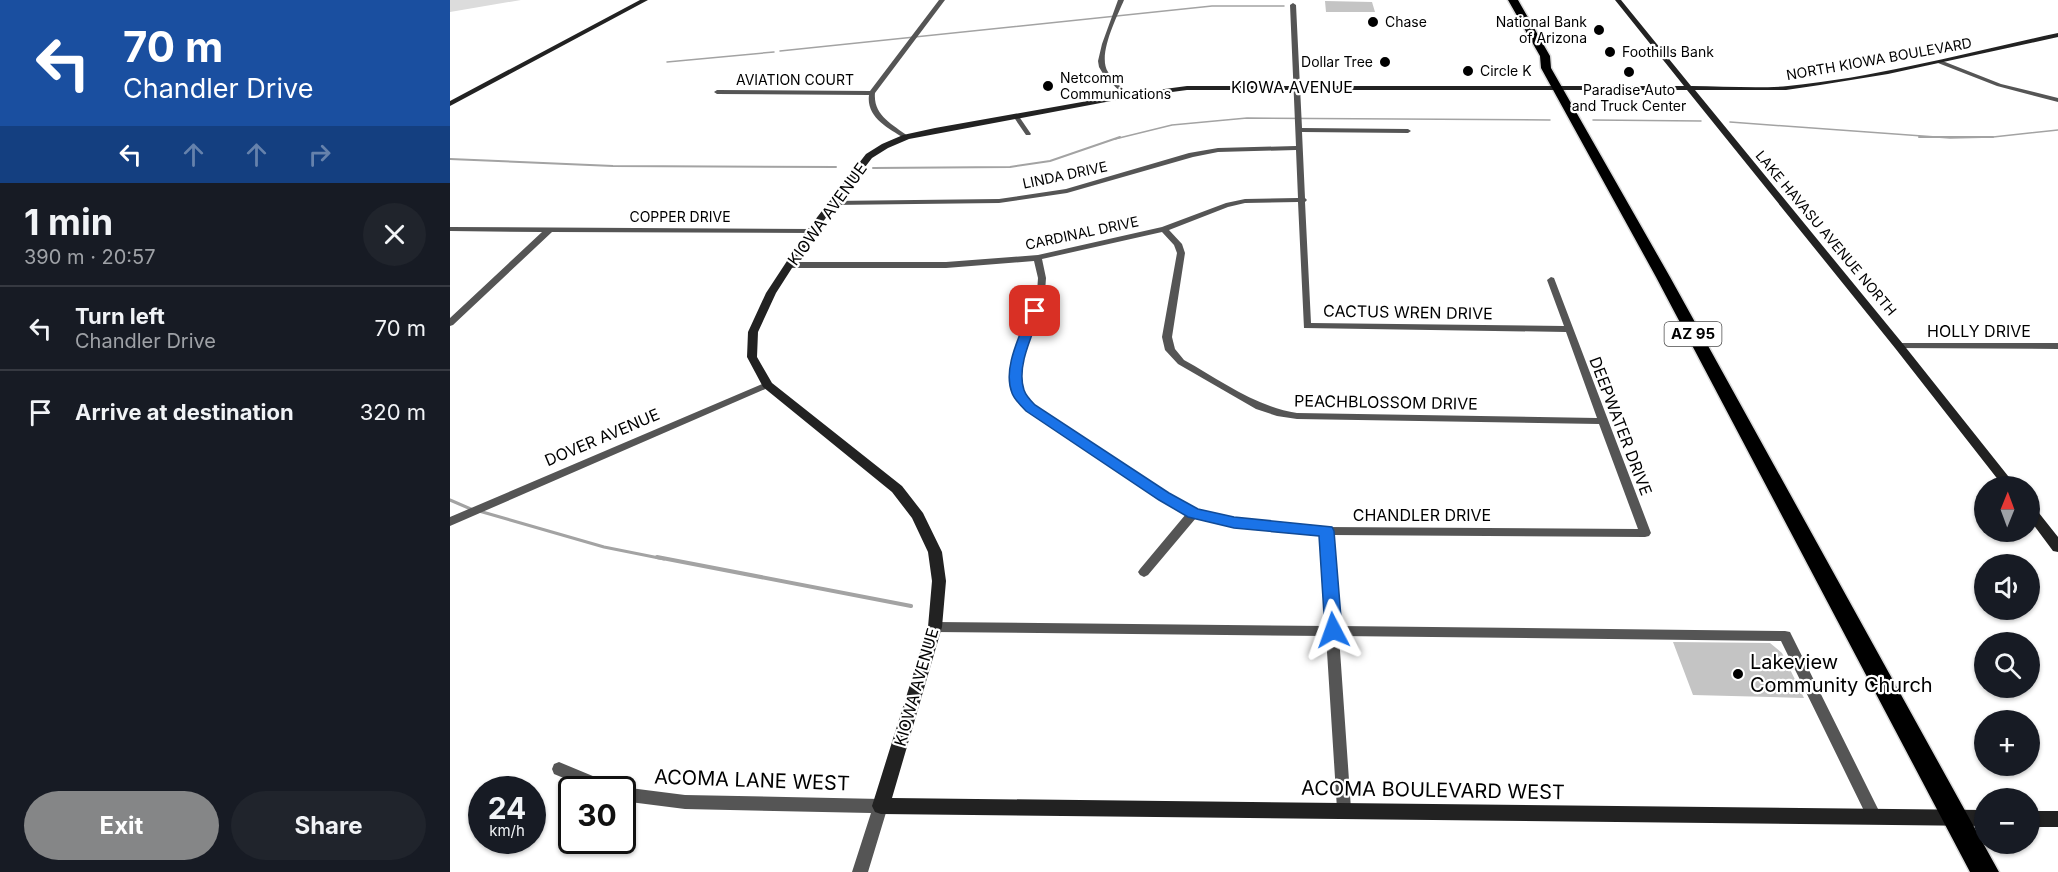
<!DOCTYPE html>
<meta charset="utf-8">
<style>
:root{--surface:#171b24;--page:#20242c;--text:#f1f3f6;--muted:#9ea1a6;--line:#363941;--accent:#858687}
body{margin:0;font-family:Inter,sans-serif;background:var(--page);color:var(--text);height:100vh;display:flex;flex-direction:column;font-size:22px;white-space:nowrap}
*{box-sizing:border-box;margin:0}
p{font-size:20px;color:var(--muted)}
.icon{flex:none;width:33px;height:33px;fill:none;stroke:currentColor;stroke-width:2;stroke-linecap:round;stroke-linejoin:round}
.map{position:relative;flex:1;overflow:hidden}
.panel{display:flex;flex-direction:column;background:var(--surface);width:450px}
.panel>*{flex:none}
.banner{background:#1a4fa0;color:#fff;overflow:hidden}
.needle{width:39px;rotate:1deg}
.tools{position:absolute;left:1524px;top:476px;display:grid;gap:12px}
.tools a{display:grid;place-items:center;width:66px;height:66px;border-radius:50%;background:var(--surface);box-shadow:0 2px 4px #0004;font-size:30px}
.speed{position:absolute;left:18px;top:776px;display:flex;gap:12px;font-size:30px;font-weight:700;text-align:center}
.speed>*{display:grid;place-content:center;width:78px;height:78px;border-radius:50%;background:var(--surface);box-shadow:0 2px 4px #0004;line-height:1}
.speed small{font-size:15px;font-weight:400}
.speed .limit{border:3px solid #111;border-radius:9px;background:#fff;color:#111}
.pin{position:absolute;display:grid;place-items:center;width:51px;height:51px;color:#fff;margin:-26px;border-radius:12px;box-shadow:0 3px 9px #0006}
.me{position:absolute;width:66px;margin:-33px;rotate:356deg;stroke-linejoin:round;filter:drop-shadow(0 0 4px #0008)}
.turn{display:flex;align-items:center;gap:21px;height:126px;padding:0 24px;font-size:27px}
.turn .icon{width:78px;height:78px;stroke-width:2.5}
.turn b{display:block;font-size:42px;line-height:51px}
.lanes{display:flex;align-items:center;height:57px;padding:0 24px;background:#0003;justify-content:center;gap:30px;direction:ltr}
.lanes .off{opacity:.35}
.round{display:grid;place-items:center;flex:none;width:63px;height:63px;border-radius:32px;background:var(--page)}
.head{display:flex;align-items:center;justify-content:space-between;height:102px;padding:0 24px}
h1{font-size:36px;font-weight:700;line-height:45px}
.cta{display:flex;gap:12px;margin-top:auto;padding:12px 24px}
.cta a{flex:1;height:69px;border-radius:36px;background:var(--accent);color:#fff;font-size:24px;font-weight:700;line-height:69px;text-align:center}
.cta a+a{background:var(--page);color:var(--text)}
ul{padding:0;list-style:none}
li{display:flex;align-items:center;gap:18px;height:84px;padding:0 24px;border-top:2px solid var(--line)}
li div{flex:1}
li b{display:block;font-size:22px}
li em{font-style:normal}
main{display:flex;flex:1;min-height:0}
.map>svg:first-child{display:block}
.green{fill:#dcdcdc}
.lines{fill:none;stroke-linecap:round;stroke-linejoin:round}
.stream-far3{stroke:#a3a3a3;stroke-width:1.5}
.stream-far2{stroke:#a3a3a3;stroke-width:2}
.stream-far1{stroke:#a3a3a3;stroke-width:3}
.stream{stroke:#a3a3a3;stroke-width:4}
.building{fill:#c4c4c4}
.highway-casing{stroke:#dbdbdb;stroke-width:3}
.street{fill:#555;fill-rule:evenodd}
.secondary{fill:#222;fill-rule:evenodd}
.highway{fill:#000;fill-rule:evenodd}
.route{fill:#1a73e8;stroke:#114b97;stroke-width:1.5}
.poi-dot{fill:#000;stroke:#fff;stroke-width:2}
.labels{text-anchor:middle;stroke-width:4.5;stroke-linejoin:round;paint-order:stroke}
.far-poi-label{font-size:14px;fill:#000;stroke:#fff;text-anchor:start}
.far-street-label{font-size:14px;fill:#000;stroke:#fff}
.shield{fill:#fff;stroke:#4c4c4c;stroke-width:1.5}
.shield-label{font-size:15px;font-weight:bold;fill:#000}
.street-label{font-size:16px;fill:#000;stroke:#fff}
.near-poi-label{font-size:20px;fill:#000;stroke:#fff;text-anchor:start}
.near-street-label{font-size:20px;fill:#000;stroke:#fff}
</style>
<main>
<section class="panel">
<div class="banner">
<div class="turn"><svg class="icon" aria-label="left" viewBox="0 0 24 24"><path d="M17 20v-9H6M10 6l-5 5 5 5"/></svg><div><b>70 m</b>Chandler Drive</div></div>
<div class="lanes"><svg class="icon" aria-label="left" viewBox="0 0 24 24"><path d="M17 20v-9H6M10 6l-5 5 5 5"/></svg><svg class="icon off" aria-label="ahead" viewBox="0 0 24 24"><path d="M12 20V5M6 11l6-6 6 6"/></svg><svg class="icon off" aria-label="ahead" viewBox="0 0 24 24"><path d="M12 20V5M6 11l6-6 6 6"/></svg><svg class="icon off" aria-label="right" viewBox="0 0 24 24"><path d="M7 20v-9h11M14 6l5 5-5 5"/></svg></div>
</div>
<div class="head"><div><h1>1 min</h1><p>390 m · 20:57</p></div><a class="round"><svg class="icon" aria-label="close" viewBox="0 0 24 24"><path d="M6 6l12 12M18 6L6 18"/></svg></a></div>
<ul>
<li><svg class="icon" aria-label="left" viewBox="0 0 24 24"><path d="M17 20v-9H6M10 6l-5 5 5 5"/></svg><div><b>Turn left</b><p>Chandler Drive</p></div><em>70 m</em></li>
<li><svg class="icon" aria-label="arrive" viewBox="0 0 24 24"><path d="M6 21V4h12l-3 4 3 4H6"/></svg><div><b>Arrive at destination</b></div><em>320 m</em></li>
</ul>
<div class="cta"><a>Exit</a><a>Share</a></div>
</section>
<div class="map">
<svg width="1608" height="872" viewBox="0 0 1608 872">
<rect width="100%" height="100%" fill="#fff"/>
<path class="green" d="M 0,0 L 71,0 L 0,12 Z"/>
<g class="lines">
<path class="stream-far3" d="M 330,51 L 762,6 L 834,6
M 217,62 L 324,52
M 1143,120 L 1251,121
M 1280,122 L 1500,138 L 1543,137 L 1608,130
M 665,139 L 722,125 L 797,118 L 1100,120"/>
<path class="stream-far2" d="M 1469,137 L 1543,137
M 0,159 L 163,166 L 386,167
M 423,168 L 560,167 L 600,161 L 670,137"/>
<path class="stream-far1" d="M 0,500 L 23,510
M 29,511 L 154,547 L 214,559"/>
<path class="stream" d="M 207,557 L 461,606"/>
</g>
<path class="building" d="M 875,1 L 922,2 L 925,12 L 876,12 Z
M 1223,642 L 1320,643 L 1332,653 L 1354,698 L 1243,695 Z"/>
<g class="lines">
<defs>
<path id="highway" d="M 1058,0 L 1068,0 L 1100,56 L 1101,68 L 1220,277 L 1549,872 L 1520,872 L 1206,277 L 1091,68 L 1090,56 Z"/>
</defs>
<use href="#highway" class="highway-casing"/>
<path class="street" d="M 489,0 L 495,0 L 425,93 C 423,115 442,124 458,136 L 458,138 L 454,138 C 438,128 416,117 419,95 L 267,94 L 264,92 L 267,90 L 420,91 Z
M 668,0 L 674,0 C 667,17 647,55 658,72 C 663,81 673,88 680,96 L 677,98 L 655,77 L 649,67 L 648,61 L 652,44 Z
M 843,3 L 846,5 L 852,128 L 958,129 L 961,131 L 958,133 L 852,132 L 855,198 L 857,200 L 855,202 L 861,323 L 1114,326 L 1097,280 L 1101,277 L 1104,278 L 1201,533 L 1199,536 L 1195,537 L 882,535 L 889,626 L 1335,631 L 1340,632 L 1429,811 L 1432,816 L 1429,821 L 1424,823 L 1419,821 L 1331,641 L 889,636 L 901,809 L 899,814 L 894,816 L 889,814 L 887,809 L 876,636 L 485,632 L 480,631 L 479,627 L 480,623 L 485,622 L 876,626 L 870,535 C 828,533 787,528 746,518 L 698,575 L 694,577 L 690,575 L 688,572 L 690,569 L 736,514 L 710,500 L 577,410 C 563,395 559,390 561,368 L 587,292 L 588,278 L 584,261 L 496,268 L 339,268 L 335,265 L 339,262 L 496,262 L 588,255 L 712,227 L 776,203 L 795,199 L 848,198 L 846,150 L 768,152 L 743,157 L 617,193 L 549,203 L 382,205 L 378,203 L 382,201 L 549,199 L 616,189 L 739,153 L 768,148 L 846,146 L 840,5 ZM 848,202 L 854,328 L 1116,332 L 1147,418 L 847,413 C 806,407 770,380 734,360 L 725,349 L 722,337 L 735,253 L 732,244 L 719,230 L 778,207 L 795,203 ZM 712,232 L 724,245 L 727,253 L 712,337 L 715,350 L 728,364 L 806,409 L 827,416 L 847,419 L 1149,424 L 1188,529 L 876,527 L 830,525 L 784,519 L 746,510 L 718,494 L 585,406 C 572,392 569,387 571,368 L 595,292 L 596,278 L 592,259 Z
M 1490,60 L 1551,84 L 1608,98 L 1608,102 L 1547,86 L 1488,63 L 1487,62 Z
M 564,115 L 568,115 L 581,134 L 580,135 L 576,135 L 563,116 Z
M 0,227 L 361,229 L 365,231 L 361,233 L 102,232 L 3,325 L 0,326 L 0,318 L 92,232 L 0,231 Z
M 1449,343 L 1608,343 L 1608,349 L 1446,348 L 1444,346 Z
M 317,382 L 320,383 L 322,385 L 320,387 L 0,526 L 0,517 Z
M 109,762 L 162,784 L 164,789 L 140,789 L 104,774 L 102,769 L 104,764 Z
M 172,787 L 235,795 L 431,799 L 436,801 L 438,806 L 418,872 L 402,872 L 421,813 L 235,809 L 172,801 L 172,789 L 167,789 Z"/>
<path class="secondary" d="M 190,0 L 198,0 L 0,106 L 0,101 Z
M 1165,0 L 1171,0 L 1241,86 C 1273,86 1306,89 1338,86 C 1429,77 1519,52 1608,33 L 1608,37 L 1438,74 L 1370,85 L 1336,90 L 1245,90 L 1453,344 L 1566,486 L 1553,486 L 1445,348 L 1237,90 L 737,90 L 677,98 L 459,139 L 438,148 L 422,158 L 365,232 L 326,293 L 308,332 L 307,357 L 322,383 L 452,486 L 473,513 L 492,552 L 496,581 L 492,627 L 442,798 L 1534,810 L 1534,826 L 431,814 L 425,812 L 422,806 L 478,627 L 482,581 L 478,552 L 462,518 L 442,492 L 313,387 L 297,357 L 298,332 L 316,293 L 358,229 L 416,154 L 432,144 L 453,135 L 485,128 L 677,94 L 737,86 L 1234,86 Z
M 1580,506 L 1585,508 L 1608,537 L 1608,552 L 1603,551 L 1580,520 Z
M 1580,811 L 1608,811 L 1608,827 L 1580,827 Z"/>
<use href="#highway" class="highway"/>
</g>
<path class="route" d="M 585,307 L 591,311 C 583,334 566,366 574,390 C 576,396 581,401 585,405 L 719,493 L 748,509 L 784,517 L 882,527 L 884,531 L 892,630 L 889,635 L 883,637 L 877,635 L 875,630 L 869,536 L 784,528 L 738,517 L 709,500 L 576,411 C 571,406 564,399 562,393 C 552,368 571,334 579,311 Z"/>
<g class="poi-dot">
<circle cx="923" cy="22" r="6"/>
<circle cx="1149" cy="30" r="6"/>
<circle cx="1160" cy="52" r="6"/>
<circle cx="935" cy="62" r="6"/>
<circle cx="1018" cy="71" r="6"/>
<circle cx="1179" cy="72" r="6"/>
<circle cx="598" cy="86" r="6"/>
<circle cx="1288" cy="674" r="6"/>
</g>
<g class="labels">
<g class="far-poi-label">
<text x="935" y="27">Chase</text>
<text x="1137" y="27" text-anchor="end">National Bank<tspan x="1137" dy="16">of Arizona</tspan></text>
<text x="1172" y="57">Foothills Bank</text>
<text x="923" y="67" text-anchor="end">Dollar Tree</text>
<text x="1030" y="76">Circle K</text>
<text x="610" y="83">Netcomm<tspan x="610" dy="16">Communications</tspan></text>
<text x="1179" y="95" text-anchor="middle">Paradise Auto<tspan x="1179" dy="16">and Truck Center</tspan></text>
</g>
<g class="far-street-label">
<text transform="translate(1429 59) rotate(-10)" y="5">NORTH KIOWA BOULEVARD</text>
<text x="345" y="85">AVIATION COURT</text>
<text transform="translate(615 175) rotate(-12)" y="5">LINDA DRIVE</text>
<text x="230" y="222">COPPER DRIVE</text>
<text transform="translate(632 233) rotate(-12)" y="5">CARDINAL DRIVE</text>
<text transform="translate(1376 233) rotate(50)" y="5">LAKE HAVASU AVENUE NORTH</text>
</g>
<rect class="shield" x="1214.5" y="322" width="57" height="24" rx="4.5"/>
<g class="shield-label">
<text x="1243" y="339">AZ 95</text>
</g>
<g class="street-label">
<text x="842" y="93">KIOWA AVENUE</text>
<text transform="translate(377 214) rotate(-54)" y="6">KIOWA AVENUE</text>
<text transform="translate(958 312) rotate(1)" y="6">CACTUS WREN DRIVE</text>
<text x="1529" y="337">HOLLY DRIVE</text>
<text transform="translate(936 402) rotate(1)" y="6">PEACHBLOSSOM DRIVE</text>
<text transform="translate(1171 426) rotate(69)" y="6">DEEPWATER DRIVE</text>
<text transform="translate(152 437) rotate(-23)" y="6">DOVER AVENUE</text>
<text x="972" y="521">CHANDLER DRIVE</text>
<text transform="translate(466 687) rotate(-74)" y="6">KIOWA AVENUE</text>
</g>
<g class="near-poi-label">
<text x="1300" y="669">Lakeview<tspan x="1300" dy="23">Community Church</tspan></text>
</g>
<g class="near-street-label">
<text transform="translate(302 780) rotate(2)" y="7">ACOMA LANE WEST</text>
<text transform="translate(983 790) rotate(1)" y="7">ACOMA BOULEVARD WEST</text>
</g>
</g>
</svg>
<div class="tools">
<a><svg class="needle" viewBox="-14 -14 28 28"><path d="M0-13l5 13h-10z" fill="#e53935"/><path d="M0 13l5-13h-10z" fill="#9ea1a6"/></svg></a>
<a><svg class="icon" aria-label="sound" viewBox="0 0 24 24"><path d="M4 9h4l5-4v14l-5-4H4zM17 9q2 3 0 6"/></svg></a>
<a><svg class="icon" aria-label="search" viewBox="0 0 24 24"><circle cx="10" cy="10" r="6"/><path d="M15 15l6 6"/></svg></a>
<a>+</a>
<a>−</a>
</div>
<div class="speed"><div>24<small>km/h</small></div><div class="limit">30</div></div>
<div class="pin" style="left:585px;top:311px;background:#d93025"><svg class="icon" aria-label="arrive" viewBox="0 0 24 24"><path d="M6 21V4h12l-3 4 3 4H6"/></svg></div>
<svg class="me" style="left:883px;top:630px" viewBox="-20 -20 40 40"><path d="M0-17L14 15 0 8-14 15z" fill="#1a73e8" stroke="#fff" stroke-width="4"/></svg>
</div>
</main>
